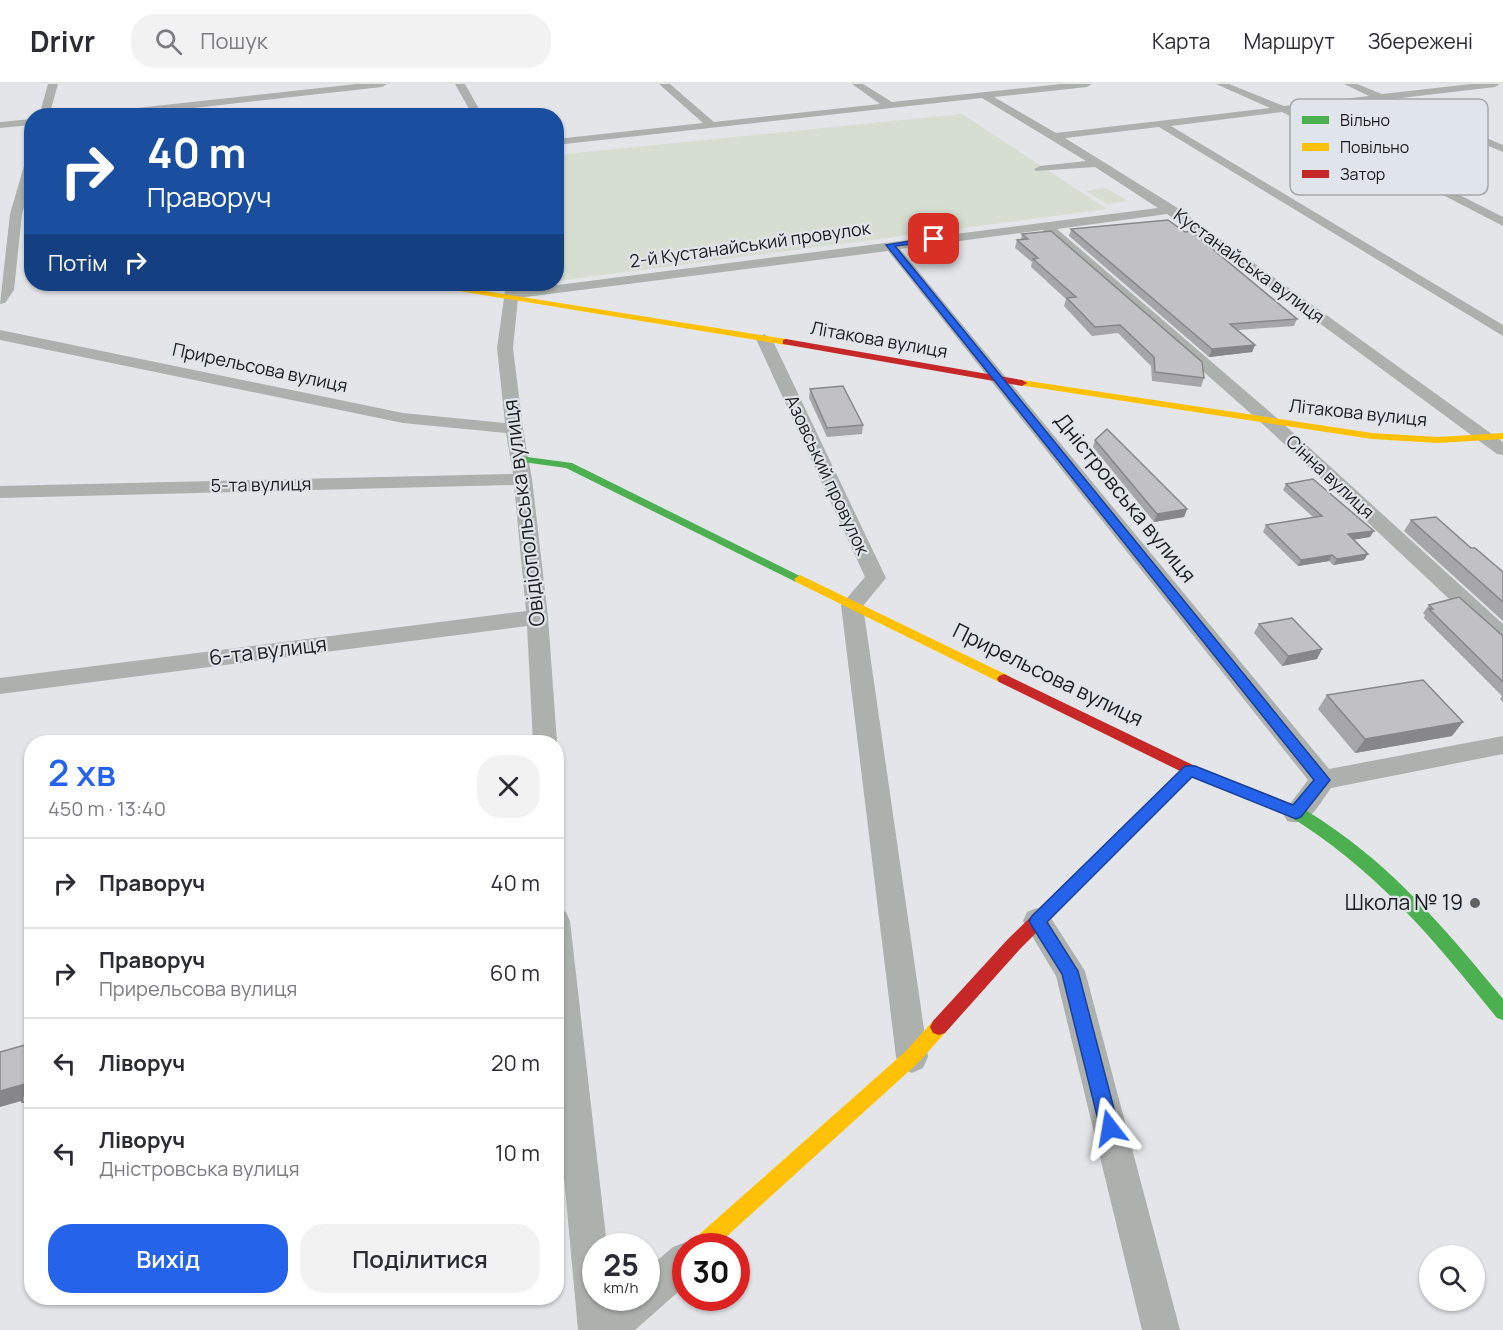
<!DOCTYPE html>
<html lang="uk">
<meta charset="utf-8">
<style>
:root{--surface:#fff;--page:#f2f2f3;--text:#2b2b33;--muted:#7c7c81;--line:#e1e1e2;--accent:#2563eb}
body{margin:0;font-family:Manrope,sans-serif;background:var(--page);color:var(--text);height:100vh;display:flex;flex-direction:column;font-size:22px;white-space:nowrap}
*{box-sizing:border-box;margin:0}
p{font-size:20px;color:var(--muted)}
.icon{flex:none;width:33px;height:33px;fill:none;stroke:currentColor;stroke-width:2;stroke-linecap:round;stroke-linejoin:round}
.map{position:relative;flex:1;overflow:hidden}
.panel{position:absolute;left:24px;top:651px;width:540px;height:570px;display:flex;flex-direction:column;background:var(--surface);border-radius:24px;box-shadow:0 2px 4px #0004}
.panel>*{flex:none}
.guide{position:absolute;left:24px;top:24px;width:540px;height:183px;border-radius:24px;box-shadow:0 2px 4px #0004;background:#1a4fa0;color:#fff;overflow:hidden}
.buttons{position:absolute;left:1419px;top:1161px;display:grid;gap:12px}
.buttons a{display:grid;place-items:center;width:66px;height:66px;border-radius:50%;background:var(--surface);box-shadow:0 2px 4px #0004;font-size:30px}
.speed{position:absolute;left:582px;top:1149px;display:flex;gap:12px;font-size:30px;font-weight:700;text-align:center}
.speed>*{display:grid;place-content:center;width:78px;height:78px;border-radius:50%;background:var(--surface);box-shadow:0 2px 4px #0004;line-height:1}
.speed small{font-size:15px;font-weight:400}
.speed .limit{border:9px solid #d22;background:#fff;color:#111}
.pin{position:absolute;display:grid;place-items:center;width:51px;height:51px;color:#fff;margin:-26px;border-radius:12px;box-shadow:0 3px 9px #0006}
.me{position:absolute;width:66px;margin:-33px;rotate:346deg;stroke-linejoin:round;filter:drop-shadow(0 0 4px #0008)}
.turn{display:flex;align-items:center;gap:21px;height:126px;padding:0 24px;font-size:27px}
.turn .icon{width:78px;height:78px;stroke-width:2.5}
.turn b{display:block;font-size:42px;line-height:51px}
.then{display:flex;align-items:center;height:57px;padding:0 24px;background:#0003;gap:12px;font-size:22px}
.round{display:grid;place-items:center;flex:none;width:63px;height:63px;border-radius:24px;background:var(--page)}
.head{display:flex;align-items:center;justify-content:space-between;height:102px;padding:0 24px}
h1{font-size:36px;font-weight:600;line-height:45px;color:var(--accent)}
.action{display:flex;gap:12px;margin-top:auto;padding:12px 24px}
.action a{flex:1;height:69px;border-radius:24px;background:var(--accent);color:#fff;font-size:24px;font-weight:600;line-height:69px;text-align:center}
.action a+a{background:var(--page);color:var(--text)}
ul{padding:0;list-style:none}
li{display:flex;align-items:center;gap:18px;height:90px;padding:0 24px;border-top:2px solid var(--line)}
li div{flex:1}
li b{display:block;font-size:22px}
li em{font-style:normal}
header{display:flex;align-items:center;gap:36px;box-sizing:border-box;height:84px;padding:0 30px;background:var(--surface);border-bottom:2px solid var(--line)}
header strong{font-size:28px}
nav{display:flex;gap:33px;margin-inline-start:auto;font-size:21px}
.search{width:420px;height:54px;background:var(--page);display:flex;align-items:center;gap:15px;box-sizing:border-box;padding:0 21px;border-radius:24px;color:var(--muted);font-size:22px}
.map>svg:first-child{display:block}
.green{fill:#d6ded1}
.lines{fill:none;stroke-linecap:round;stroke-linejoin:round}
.street{fill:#adb1ae;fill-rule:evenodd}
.fast{fill:#4caf50;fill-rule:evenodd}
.slow{fill:#ffc107;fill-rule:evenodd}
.jam{fill:#c62828;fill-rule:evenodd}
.wall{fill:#a6a6a9}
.shaded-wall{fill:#878789}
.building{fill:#c1c1c4;stroke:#878789;stroke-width:1.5}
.route{fill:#2563eb;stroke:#184099;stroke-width:1.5}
.poi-dot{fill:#606264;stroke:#e0e4eb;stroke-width:2}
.labels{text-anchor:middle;stroke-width:4.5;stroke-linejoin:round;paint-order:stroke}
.far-street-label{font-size:18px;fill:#191b1d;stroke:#e0e4eb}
.street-label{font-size:21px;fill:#191b1d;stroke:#e0e4eb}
.poi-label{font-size:21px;fill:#191b1d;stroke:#e0e4eb;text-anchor:end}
.key{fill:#e0e4eb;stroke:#a4a8ad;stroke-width:1.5}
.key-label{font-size:16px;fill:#191b1d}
</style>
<header>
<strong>Drivr</strong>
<div class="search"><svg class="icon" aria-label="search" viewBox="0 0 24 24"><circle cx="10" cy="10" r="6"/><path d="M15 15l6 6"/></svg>Пошук</div>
<nav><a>Карта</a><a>Маршрут</a><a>Збережені</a></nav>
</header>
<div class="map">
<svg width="1503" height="1246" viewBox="0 0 1503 1246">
<rect width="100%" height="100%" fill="#e3e5e8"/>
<path class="green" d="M 962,30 L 1107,125 L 557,197 L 556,71 Z
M 1106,104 L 1128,117 L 1107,120 L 1086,107 Z"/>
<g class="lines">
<path class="street" d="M 48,0 L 58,0 L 49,32 L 39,32 Z
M 356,0 L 387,0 L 382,3 L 123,32 L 86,32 L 91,29 Z
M 455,0 L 465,0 L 483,32 L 473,32 Z
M 659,0 L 670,0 L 714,38 L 880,20 L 852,0 L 863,0 L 892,18 L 1061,0 L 1092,0 L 1087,3 L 994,13 L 1056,49 L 1270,24 L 1216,0 L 1229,0 L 1284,22 L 1369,12 L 1344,0 L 1357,0 L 1382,10 L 1471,0 L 1500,0 L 1495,3 L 1393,15 L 1503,61 L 1503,68 L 1380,17 L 1294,27 L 1503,133 L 1503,142 L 1282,28 L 1171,42 L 1503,241 L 1503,252 L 1159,43 L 1065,54 L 1176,123 L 1503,358 L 1503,371 L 1497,370 L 1307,230 L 1167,130 L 1057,145 L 1278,335 L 1503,540 L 1503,561 L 1495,558 L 1266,343 L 1043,146 L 900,165 L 1329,685 L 1503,652 L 1503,670 L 1331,704 C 1319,720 1309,744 1287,737 L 1283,729 L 1308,696 L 888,167 L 518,214 L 513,264 L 523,345 L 532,395 L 548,533 L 557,658 L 556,660 L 533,658 L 527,542 L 0,610 L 0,594 L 526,527 L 514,401 L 0,414 L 0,402 L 513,390 L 506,349 L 403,339 L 0,256 L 0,246 L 403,329 L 505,339 L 497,264 L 506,200 L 520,200 L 519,206 L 1158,124 L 1095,83 L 1036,87 L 1034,85 L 1040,82 L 1086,77 L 982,14 L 556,61 L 556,55 L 703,39 Z
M 32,35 L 32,41 L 0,44 L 0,38 Z
M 32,72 L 32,97 L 22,130 L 14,206 L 5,219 L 0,220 L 10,130 L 26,75 Z
M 764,250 L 772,255 L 886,494 L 863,522 L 928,973 L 923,984 L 912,989 L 901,984 L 896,973 L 841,521 L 865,493 L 756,255 Z
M 556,824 L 566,828 L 570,837 L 607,1162 L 596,1162 L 596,1214 L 646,1214 L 646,1186 L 673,1163 L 686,1158 L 698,1162 L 686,1162 L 686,1201 L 635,1246 L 578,1246 L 556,1006 Z
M 1037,824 L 1047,828 L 1085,887 L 1180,1246 L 1142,1246 L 1056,892 L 1023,837 L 1027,828 Z"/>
<path class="fast" d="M 520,372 L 572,379 L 806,495 L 800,499 L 796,498 L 566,384 L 516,377 L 516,373 Z
M 1289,719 C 1306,725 1323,737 1337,747 C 1402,793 1453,854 1503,915 L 1503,936 L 1497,934 C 1432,853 1374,783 1284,729 L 1282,725 L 1284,721 Z"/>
<path class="slow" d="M 425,200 L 441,200 L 786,255 L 790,258 L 786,261 L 429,202 Z
M 1022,296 L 1372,349 L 1438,353 L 1503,349 L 1503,355 L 1438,359 L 1372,355 L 1019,301 L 1019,297 Z
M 800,491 L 1009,592 L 1011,595 L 1004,600 L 999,598 L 796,498 L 794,495 Z
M 939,935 L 945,937 L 948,943 L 945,949 L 918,979 L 716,1162 L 691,1162 L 694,1155 L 906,967 L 933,937 Z"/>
<path class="jam" d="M 786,255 L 1022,296 L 1027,299 L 1022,302 L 783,260 L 783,256 Z
M 1004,590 L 1195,682 L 1294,721 L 1296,725 L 1294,729 L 1289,731 L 1192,693 L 1020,865 L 945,949 L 939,951 L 933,949 L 930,943 L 933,937 L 1008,855 L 1180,687 L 999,598 L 997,595 L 999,592 Z"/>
</g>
<path class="wall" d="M 1071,145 L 1297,235 L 1294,242 L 1238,246 L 1255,261 L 1252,268 L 1209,273 L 1069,152 Z
M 1022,150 L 1204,294 L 1201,303 L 1152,297 L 1151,282 L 1118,249 L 1092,252 L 1064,222 L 1066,215 L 1031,183 L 1032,178 L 1015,164 L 1017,156 L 1021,155 Z
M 810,305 L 863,341 L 862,350 L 827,353 L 809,314 Z
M 1095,356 L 1187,425 L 1184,433 L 1154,438 L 1093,363 Z
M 1286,400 L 1370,453 L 1353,456 L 1364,476 L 1333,481 L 1329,477 L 1298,482 L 1263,448 L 1266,441 L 1314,434 L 1283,406 Z
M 1411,436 L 1471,464 L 1503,488 L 1503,537 L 1404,447 Z
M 1429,521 L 1503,552 L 1503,618 L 1500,615 L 1502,612 L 1424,534 L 1425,531 L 1423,529 Z
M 1259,540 L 1322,565 L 1317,575 L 1282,582 L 1254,549 Z
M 1327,611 L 1452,652 L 1355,669 L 1318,625 Z"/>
<path class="shaded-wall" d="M 1255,261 L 1252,268 L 1209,273 L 1212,265 Z
M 1187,425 L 1184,433 L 1154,438 L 1157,430 Z
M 1374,447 L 1370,453 L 1344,457 L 1348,450 Z
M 1368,470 L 1364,476 L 1333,481 L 1337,475 Z
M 1332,471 L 1329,477 L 1298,482 L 1301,476 Z
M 1322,565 L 1317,575 L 1282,582 L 1288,572 Z
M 1463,638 L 1452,652 L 1355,669 L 1365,655 Z
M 25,1000 L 32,1014 L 0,1023 L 0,1007 Z
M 32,1016 L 32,1025 L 22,1018 Z"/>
<path class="building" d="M 1168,136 L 1185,148 L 1191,147 L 1297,235 L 1230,240 L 1255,261 L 1212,265 L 1071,145 Z
M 1051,147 L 1202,278 L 1204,294 L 1155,288 L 1154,273 L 1120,241 L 1095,243 L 1067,214 L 1076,213 L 1033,175 L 1038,174 L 1017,156 L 1028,155 L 1022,150 Z
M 843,302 L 863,341 L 827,344 L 810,305 Z
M 1107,345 L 1187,425 L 1157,430 L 1095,356 Z
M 1313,395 L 1374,447 L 1348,450 L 1368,470 L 1337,475 L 1332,471 L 1301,476 L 1266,441 L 1322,432 L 1286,400 Z
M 1436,433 L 1471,464 L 1475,464 L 1503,488 L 1503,518 L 1411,436 Z
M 1459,513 L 1503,552 L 1503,598 L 1429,525 L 1433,525 L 1429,521 Z
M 1292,534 L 1322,565 L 1288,572 L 1259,540 Z
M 1423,596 L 1463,638 L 1365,655 L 1327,611 Z
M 32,959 L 32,1016 L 22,1018 L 25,1000 L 0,1007 L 0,968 Z"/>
<path class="route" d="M 934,153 L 937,157 L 895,162 L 1330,696 L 1301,733 L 1296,735 L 1192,693 L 1047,838 L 1078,887 L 1119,1044 L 1116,1051 L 1110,1054 L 1103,1051 L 1100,1044 L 1062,890 L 1032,842 L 1029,837 L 1032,832 L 1185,682 L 1195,682 L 1293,721 L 1314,696 L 886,161 Z"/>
<circle class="poi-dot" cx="1475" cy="819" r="6"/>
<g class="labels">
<g class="far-street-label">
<text transform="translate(750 161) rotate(-8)" y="6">2-й Кустанайський провулок</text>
<text transform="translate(1249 182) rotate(36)" y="6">Кустанайська вулиця</text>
<text transform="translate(879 256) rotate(10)" y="6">Літакова вулиця</text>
<text transform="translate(260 284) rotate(12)" y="6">Прирельсова вулиця</text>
<text transform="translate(1358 329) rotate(6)" y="6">Літакова вулиця</text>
<text transform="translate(827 391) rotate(65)" y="6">Азовський провулок</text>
<text transform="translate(1330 393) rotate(43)" y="6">Сінна вулиця</text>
<text transform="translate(261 401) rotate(-1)" y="6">5-та вулиця</text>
</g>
<g class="street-label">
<text transform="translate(1125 414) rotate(51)" y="7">Дністровська вулиця</text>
<text transform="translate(524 429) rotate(-97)" y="7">Овідіопольська вулиця</text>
<text transform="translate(268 567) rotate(-7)" y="7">6-та вулиця</text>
<text transform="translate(1048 591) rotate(26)" y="7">Прирельсова вулиця</text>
</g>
<g class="poi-label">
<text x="1463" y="826">Школа № 19</text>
</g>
</g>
<rect x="1290" y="15" width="198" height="96" rx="9" class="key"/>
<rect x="1302" y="32" width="27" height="8" fill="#4caf50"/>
<rect x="1302" y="59" width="27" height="8" fill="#ffc107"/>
<rect x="1302" y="86" width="27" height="8" fill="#c62828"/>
<g class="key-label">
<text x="1340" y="42">Вільно</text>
<text x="1340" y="69">Повільно</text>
<text x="1340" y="96">Затор</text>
</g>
</svg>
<div class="buttons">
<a><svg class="icon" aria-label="search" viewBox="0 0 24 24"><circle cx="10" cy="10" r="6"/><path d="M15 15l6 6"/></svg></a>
</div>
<div class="speed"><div>25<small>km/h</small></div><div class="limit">30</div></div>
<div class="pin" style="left:934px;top:155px;background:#d93025"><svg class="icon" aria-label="arrive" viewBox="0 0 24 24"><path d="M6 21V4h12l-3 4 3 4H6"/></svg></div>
<svg class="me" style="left:1110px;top:1044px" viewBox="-20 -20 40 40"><path d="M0-17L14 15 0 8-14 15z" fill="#2563eb" stroke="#fff" stroke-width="4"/></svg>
<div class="guide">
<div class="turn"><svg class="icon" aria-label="right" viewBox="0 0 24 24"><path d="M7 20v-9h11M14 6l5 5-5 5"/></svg><div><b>40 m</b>Праворуч</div></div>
<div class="then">Потім<svg class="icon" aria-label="right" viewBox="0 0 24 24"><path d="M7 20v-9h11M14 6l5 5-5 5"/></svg></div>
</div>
<section class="panel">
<div class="head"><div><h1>2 хв</h1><p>450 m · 13:40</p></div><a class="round"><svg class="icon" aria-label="close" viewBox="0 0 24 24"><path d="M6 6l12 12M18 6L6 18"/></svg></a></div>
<ul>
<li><svg class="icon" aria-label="right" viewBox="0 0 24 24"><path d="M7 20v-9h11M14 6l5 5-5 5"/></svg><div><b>Праворуч</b></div><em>40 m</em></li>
<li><svg class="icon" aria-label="right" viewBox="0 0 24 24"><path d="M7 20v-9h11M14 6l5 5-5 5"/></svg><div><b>Праворуч</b><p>Прирельсова вулиця</p></div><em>60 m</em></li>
<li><svg class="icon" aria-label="left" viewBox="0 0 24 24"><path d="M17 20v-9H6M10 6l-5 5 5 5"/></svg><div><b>Ліворуч</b></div><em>20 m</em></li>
<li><svg class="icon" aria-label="left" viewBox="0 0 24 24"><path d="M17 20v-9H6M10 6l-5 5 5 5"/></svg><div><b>Ліворуч</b><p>Дністровська вулиця</p></div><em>10 m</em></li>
</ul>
<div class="action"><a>Вихід</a><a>Поділитися</a></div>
</section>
</div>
